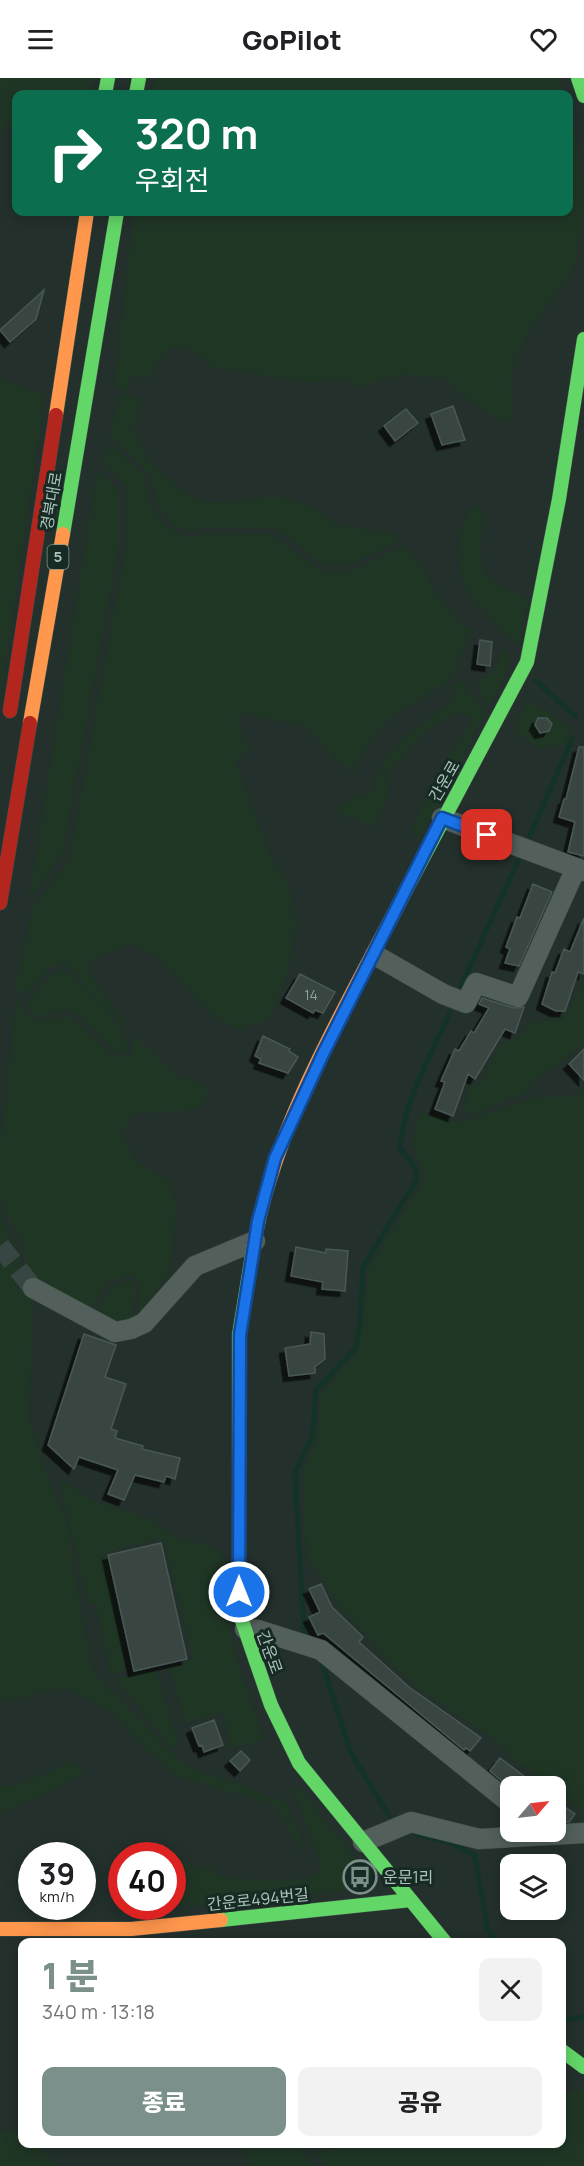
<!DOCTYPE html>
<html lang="ko">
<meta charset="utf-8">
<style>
:root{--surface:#fff;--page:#f2f2f2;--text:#202124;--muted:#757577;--accent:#7b908a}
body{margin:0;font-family:Manrope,"Noto Sans KR",sans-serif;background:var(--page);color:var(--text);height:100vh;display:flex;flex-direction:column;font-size:22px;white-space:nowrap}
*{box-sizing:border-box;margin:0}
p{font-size:20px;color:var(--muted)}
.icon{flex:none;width:33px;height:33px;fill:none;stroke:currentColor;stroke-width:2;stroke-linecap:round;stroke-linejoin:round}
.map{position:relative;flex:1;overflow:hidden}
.side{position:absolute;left:18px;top:1860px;width:548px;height:210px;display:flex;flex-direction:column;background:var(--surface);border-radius:12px;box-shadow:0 3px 15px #0003}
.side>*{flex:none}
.top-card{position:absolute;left:12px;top:12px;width:561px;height:126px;border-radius:12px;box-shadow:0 3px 15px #0003;background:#0b6e4f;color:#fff;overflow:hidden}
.needle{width:39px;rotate:62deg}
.controls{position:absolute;left:500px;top:1698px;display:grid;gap:12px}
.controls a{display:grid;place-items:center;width:66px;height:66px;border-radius:12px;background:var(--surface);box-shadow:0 3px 15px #0003;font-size:30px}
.speed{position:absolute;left:18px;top:1764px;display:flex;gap:12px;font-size:30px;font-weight:700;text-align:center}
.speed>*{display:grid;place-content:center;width:78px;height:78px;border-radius:50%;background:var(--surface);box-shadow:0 3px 15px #0003;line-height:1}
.speed small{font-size:15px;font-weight:400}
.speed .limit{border:9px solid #d22;background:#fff;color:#111}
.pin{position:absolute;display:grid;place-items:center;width:51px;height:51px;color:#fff;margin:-26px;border-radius:12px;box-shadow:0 3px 9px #0006}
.me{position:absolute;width:66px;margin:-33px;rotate:0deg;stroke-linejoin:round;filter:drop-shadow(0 0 4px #0008)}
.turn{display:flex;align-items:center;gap:21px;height:126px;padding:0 24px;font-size:27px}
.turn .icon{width:78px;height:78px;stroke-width:2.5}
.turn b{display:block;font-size:42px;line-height:51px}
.round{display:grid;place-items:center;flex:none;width:63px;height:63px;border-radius:12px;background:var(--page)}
.headline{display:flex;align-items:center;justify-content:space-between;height:102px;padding:0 24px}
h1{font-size:36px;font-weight:800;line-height:45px;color:var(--accent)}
.cta{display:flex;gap:12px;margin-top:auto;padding:12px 24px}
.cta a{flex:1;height:69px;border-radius:12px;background:var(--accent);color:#fff;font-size:24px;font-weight:800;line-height:69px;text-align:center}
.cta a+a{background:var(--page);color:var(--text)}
header{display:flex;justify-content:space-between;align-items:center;height:78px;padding:0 24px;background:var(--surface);font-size:27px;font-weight:800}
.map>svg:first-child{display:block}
.green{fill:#203625}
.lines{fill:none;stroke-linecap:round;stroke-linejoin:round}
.stream{stroke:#133328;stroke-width:5}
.building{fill:#384441;stroke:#495854;stroke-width:1.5;filter:url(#shadow)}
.street-tunnel{stroke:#374642;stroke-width:20;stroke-dasharray:20 10;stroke-linecap:butt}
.street-casing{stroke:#404d49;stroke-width:21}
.fast-casing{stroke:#404d49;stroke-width:15}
.slow-casing{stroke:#404d49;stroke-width:15}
.jam-casing{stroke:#404d49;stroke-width:15}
.street{stroke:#525f5a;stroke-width:20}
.fast{stroke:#63d668;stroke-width:14}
.slow{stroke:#ff974d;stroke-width:14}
.jam{stroke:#b3261e;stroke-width:14}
.route-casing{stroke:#114b97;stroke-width:15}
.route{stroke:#1a73e8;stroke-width:10}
.labels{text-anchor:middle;stroke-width:6;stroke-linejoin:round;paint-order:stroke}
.number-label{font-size:14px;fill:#8ea49d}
.shield{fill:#172a24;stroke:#7e968e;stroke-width:1.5}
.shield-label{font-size:15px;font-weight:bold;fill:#aac4bc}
.street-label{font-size:16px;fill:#aac4bc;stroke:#172a24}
.poi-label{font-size:16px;fill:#aac4bc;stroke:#172a24;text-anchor:start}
</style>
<header><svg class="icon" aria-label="menu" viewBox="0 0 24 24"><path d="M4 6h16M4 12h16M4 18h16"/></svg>GoPilot<svg class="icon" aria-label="heart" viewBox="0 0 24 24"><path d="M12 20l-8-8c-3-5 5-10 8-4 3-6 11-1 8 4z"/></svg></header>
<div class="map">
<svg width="584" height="2088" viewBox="0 0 584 2088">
<defs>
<filter id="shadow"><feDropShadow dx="-5.5" dy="5.5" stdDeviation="0" flood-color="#0009"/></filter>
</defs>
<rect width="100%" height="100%" fill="#23302c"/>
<path class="green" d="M 0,0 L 92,0 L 90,16 L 16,16 L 16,42 L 0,54 Z
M 155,0 L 557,0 L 564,16 L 152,16 Z
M 569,27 C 581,78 584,111 579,163 C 577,172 577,183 573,190 C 553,222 526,251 514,288 C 506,310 518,326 509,345 C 483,335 468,323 449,302 L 402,296 L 358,309 L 345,301 L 311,305 L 212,289 C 186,258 165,264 151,299 L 131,298 L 127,313 L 114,308 L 134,134 L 568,134 Z
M 0,300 L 45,317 L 0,623 Z
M 120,315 L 143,322 L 133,351 L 149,383 L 186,417 L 213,425 L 277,418 L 315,430 L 336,447 L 394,456 L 398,464 L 352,485 L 324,488 L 276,450 L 201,449 L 188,454 L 174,447 L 158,427 L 150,397 L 110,357 Z
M 108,365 L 143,395 L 152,431 L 167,449 L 189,460 L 207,455 L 270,456 L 321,493 L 351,493 L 402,468 L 423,489 L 432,509 L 460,547 L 472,552 L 447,607 L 439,609 C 398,634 371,647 355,695 L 332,679 L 307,648 L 244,636 L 239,638 L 239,648 L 250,671 L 235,683 L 272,782 C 313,828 291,896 267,944 L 250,944 L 241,952 L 209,934 L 158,880 L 130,865 L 89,883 L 91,898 L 127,947 L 123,949 L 65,885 L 51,889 L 22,918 L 15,909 L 33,828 L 69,783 L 126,468 L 126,408 L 103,384 Z
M 97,393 L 118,411 L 118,470 L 62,777 L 29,821 Z
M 474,426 L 488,440 C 482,446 482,453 481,462 C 477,502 495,506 528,520 L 519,568 L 487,539 L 487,533 C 452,513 451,456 474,426 Z
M 502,569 L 510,578 L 508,590 L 490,628 L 481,616 L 477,603 C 493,600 499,584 502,569 Z
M 458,602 C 470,611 474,624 487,631 L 421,759 L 410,754 L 442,689 L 473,640 L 458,634 L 426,653 L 386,696 L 389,715 L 374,749 L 334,733 L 362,714 L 365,718 L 373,713 C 378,672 421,647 451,624 L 456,616 L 451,609 Z
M 527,622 L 569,648 L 566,668 L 539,670 L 514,653 Z
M 66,892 C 84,911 129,949 128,975 L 119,977 L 72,932 L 61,932 L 36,939 L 27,925 L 53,895 Z
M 584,904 L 584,967 L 530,1005 L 531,1013 L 472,1036 L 464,1033 L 469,1007 L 480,1007 L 501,965 L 521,957 L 530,945 L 564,940 Z
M 16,921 L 35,944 L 69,938 L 116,980 L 133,977 L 131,962 L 135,958 L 175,998 L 206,1007 L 206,1023 L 192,1032 L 133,1036 L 121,1056 L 135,1082 L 169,1103 L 176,1125 L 171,1192 L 138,1238 L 140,1209 L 132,1197 L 109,1203 L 90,1233 L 81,1230 L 28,1195 L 22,1162 L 5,1136 L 0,1118 L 0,1070 Z
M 584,1009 L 584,1748 L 578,1747 L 584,1734 L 555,1712 L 555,1708 L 550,1708 L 510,1678 L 505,1669 L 419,1611 L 380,1575 L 378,1568 L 340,1529 L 322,1498 L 307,1482 L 302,1397 L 317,1361 L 321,1316 L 359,1273 L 369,1190 L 425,1100 L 412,1064 L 420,1035 L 458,1045 L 533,1020 L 574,1018 Z
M 0,1132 C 10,1169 27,1165 18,1210 L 33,1221 L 29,1340 L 45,1392 L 66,1440 L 90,1585 L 98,1600 L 184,1687 L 287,1725 L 305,1769 L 301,1773 L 281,1734 L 271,1725 L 179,1699 L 145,1670 L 109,1632 L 64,1609 L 0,1625 Z
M 130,1202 L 136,1209 L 132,1242 L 125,1249 L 95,1235 L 114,1207 Z
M 59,1401 L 92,1422 L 151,1441 L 173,1459 L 211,1468 L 225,1480 L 228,1544 L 239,1590 L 264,1661 L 240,1669 L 230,1668 L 224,1634 L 185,1645 L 170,1591 L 194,1581 L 163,1460 L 105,1474 L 126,1594 L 110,1596 L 96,1525 L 88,1526 Z
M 156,1593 L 179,1670 L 172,1671 L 115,1600 Z
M 70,1684 L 85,1694 L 45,1716 L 0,1734 L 0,1708 L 21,1707 Z
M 299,1710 L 361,1788 L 350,1799 L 346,1812 L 182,1829 L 173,1809 L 172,1778 L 163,1777 L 164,1768 L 196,1791 L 209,1789 C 212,1792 216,1796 220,1797 C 238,1803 305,1806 319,1796 L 320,1784 L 293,1711 Z
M 584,2011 L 584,2088 L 326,2088 L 317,2075 L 355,2066 L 561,2066 L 561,2016 Z
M 13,2052 L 22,2059 L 22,2066 L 31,2066 L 61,2088 L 0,2088 L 0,2053 Z
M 239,2066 L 270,2066 L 276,2069 L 281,2066 L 296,2066 L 314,2088 L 253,2088 Z"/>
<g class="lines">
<path class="stream" d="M 536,603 L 576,639
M 530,758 L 572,661
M 461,908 L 518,783
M 304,1555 L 295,1394 L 313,1357 L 316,1312 L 355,1271 L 360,1248 L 363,1189 L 417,1101 L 416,1091 L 400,1070 C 404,1023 431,977 450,934
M 322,1585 L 351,1675 L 389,1738
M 416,1756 L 451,1765 L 475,1778 L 487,1850 L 497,1864
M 561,1942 L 584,1939"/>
</g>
<path class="building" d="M 44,212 L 36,241 L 10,264 L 0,252 Z
M 453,328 L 465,362 L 442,367 L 431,336 Z
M 406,331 L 418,345 L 395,363 L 384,348 Z
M 480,562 L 492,564 L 490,588 L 477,586 Z
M 538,640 L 547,640 L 552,646 L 549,653 L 540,655 L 535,647 Z
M 579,669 L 584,669 L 584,778 L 568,774 L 575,744 L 559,739 L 564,721 L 566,721 Z
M 533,806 L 552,814 L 519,888 L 505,885 L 510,871 L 506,869 L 517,839 L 520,840 Z
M 584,840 L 584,896 L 578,894 L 565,933 L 556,933 L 542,926 L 552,894 L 555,895 L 564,871 L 570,874 Z
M 300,896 L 335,914 L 323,935 L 315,932 L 313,935 L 286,920 Z
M 482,920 L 514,930 L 524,929 L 515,955 L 505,951 L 475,1001 L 468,996 L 453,1038 L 435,1031 L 445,1004 L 441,1003 L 455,971 L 459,973 L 471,953 L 474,955 L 489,930 L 479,926 Z
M 263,958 L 290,971 L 289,973 L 298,979 L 288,995 L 259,985 L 261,981 L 255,978 Z
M 584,971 L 584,1002 L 569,986 Z
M 296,1169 L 326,1175 L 326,1171 L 348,1173 L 345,1213 L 322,1211 L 323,1204 L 291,1198 Z
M 311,1254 L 324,1256 L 325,1281 L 315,1289 L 315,1295 L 289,1298 L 285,1270 L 310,1266 Z
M 84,1256 L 116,1267 L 105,1299 L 126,1306 L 111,1351 L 117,1353 L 115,1360 L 143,1368 L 142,1371 L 180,1380 L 175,1401 L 166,1398 L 164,1404 L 135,1397 L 124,1422 L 108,1416 L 118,1392 L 79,1379 L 74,1391 L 48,1367 Z
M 161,1465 L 187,1581 L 134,1593 L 108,1477 Z
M 321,1506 L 332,1529 L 363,1559 L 359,1564 L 409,1609 L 481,1660 L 470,1673 L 466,1670 L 464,1672 L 323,1555 L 318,1557 L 309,1539 L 320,1534 L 309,1511 Z
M 214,1642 L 223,1667 L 204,1674 L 202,1667 L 199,1668 L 192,1650 Z
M 241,1673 L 250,1682 L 240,1693 L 230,1683 Z
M 500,1680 L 537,1708 L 510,1710 L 490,1693 Z
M 555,1722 L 575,1736 L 569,1744 L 564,1744 L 555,1737 Z"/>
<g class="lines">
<path class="street-tunnel" d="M 0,1168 L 33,1210"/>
<defs>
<path id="street" d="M 442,740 L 584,793
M 375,877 L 443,916 L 466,925 L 476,905 L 518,919 L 576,790
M 33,1210 L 115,1254 L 131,1251 L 144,1245 L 195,1188 L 255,1163
M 245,1551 L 258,1552 L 321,1572 L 510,1725
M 363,1764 L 411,1744 L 479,1761 L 584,1755"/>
<path id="fast" d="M 578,0 L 584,18
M 105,16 L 108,0
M 136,16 L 139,0
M 63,456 L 117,134
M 406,812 L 527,584 L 559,421 L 584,261
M 253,1171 L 239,1257 L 239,1534 L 271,1627 L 299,1685 L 445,1864
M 221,1842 L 411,1822
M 561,1972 L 584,1989"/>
<path id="slow" d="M 56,337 L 87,134
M 30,645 L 63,456
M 253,1171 C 274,1045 348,926 406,812
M 0,1851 L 131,1851 L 221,1842"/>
<path id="jam" d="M 10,633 L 56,337
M 0,825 L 30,645"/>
</defs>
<use href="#street" class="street-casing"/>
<use href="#fast" class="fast-casing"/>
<use href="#slow" class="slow-casing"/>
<use href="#jam" class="jam-casing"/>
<use href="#street" class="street"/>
<use href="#fast" class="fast"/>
<use href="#slow" class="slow"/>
<use href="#jam" class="jam"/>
</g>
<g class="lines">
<defs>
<path id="route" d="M 239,1514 L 240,1257 L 258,1143 L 275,1080 L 323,976 L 442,740 L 487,757"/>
</defs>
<use href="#route" class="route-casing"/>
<use href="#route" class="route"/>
</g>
<defs>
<symbol id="bus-ring" viewBox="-11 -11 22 22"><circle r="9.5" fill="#172a24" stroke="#7b908a" stroke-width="1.5"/><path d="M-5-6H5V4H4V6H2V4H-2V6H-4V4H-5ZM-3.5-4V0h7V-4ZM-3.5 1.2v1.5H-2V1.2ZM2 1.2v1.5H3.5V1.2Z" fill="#7b908a"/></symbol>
</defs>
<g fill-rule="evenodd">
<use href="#bus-ring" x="341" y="1780" width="38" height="38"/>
</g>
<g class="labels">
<g class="number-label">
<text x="311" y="922">14</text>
</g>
<rect class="shield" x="47.5" y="467" width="21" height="24" rx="4.5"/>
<g class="shield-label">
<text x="58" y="484">5</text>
</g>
<g class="street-label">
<text transform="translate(51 423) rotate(-80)" y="6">경북대로</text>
<text transform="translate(444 703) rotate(-60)" y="6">간운로</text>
<text transform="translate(270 1574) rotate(70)" y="6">간운로</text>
<text transform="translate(258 1821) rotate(-6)" y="6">간운로494번길</text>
</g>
<g class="poi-label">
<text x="383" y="1805">운문1리</text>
</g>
</g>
</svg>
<div class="controls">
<a><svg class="needle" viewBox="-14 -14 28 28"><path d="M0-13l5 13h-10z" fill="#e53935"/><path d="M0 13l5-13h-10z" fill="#757577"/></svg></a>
<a><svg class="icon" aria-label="layers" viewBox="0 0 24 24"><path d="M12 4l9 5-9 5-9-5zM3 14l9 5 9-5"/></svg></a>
</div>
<div class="speed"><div>39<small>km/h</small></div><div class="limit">40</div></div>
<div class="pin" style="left:487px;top:757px;background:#d93025"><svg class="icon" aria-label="arrive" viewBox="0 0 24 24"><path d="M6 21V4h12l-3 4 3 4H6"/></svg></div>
<svg class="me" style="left:239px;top:1514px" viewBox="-20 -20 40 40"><circle r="17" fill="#1a73e8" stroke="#fff" stroke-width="3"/><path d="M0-11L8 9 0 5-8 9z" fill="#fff"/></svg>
<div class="top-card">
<div class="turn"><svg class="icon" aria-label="right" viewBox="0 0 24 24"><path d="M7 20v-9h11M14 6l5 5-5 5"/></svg><div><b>320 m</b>우회전</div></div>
</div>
<section class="side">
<div class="headline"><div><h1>1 분</h1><p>340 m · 13:18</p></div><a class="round"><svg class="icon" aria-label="close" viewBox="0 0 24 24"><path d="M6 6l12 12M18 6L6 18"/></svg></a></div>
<div class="cta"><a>종료</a><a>공유</a></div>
</section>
</div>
